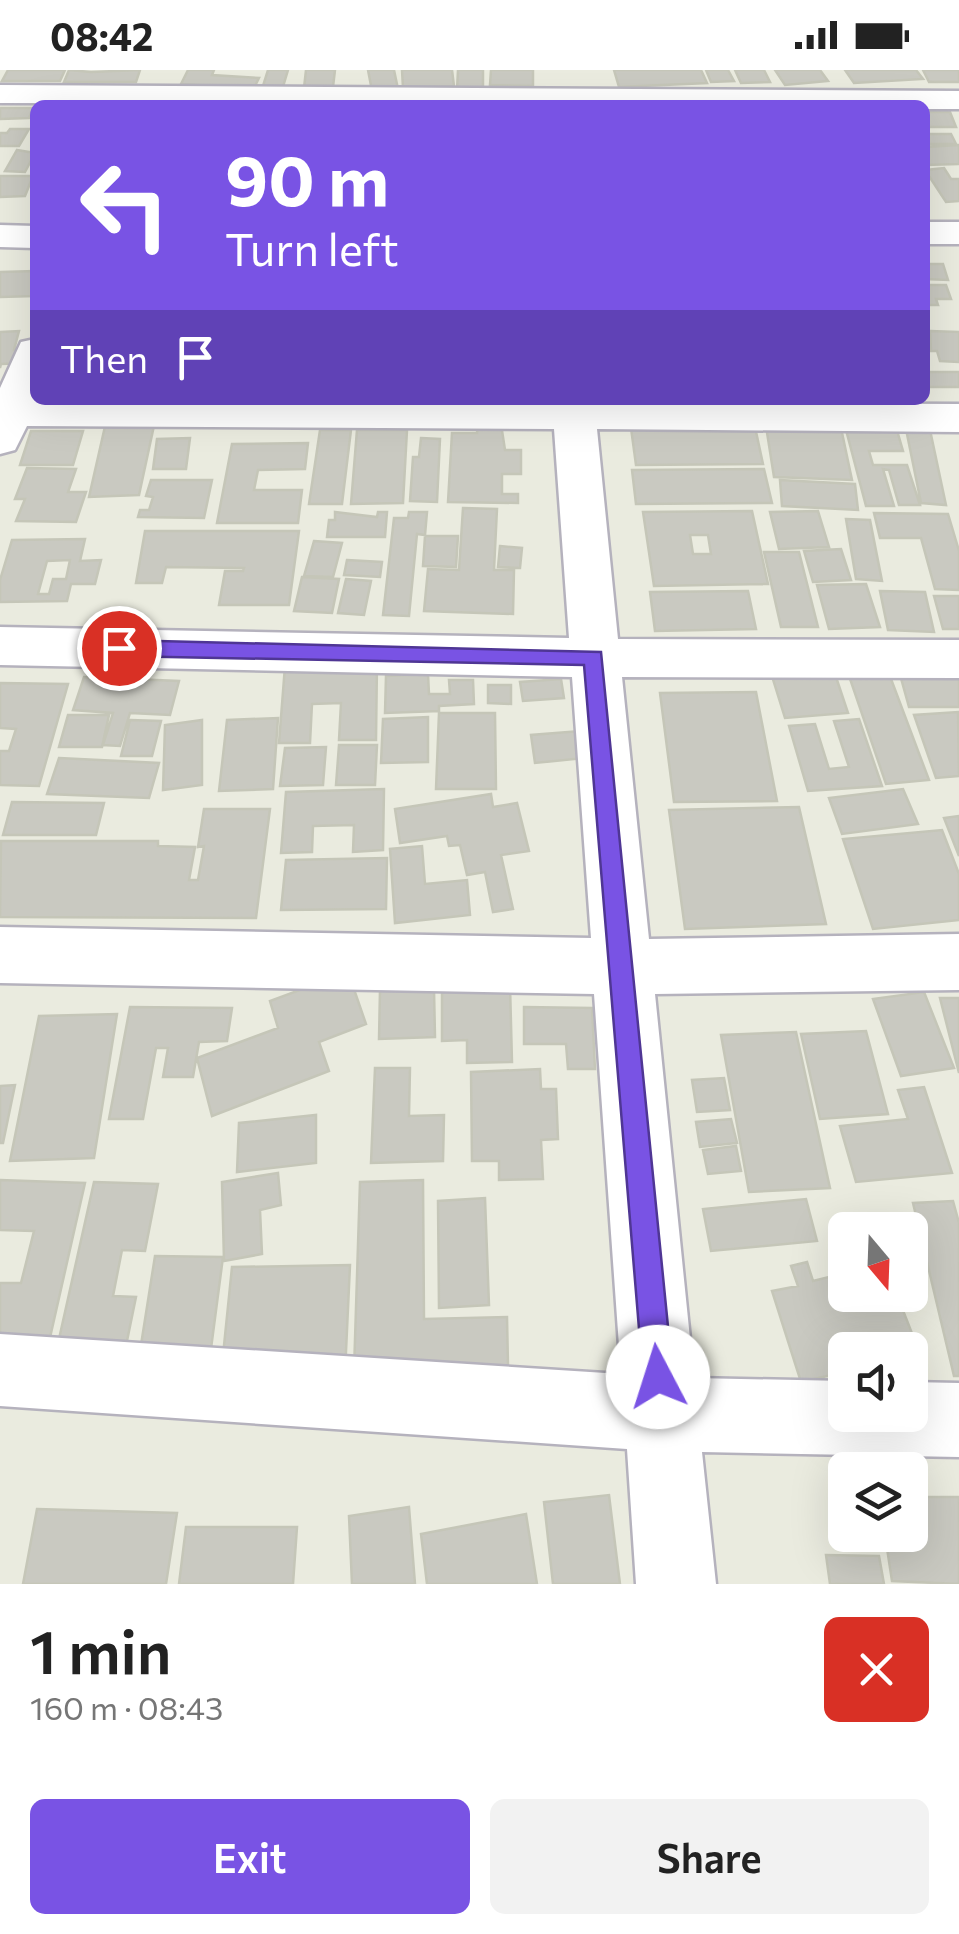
<!DOCTYPE html>
<meta charset="utf-8">
<style>
:root{--surface:#fff;--page:#f2f2f2;--text:#222;--muted:#767676;--accent:#7953e4}
body{margin:0;font-family:Commissioner,sans-serif;background:var(--page);color:var(--text);height:100vh;display:flex;flex-direction:column;font-size:38px;white-space:nowrap}
*{box-sizing:border-box;margin:0}
p{font-size:32px;color:var(--muted)}
.icon{flex:none;width:55px;height:55px;fill:none;stroke:currentColor;stroke-width:2;stroke-linecap:round;stroke-linejoin:round}
.map{position:relative;height:1514px;overflow:hidden}
.details{display:flex;flex-direction:column;background:var(--surface);flex:1}
.details>*{flex:none}
.top-card{position:absolute;left:30px;top:30px;width:900px;height:305px;border-radius:15px;box-shadow:0 10px 40px #0002;background:#7953e4;color:#fff;overflow:hidden}
.needle{width:65px;rotate:161deg}
.controls{position:absolute;left:828px;top:1142px;display:grid;gap:20px}
.controls a{display:grid;place-items:center;width:100px;height:100px;border-radius:15px;background:var(--surface);box-shadow:0 10px 40px #0002;font-size:50px}
.pin{position:absolute;display:grid;place-items:center;width:85px;height:85px;color:#fff;margin:-42px;border:5px solid #fff;border-radius:50%;box-shadow:0 2px 10px #0007}
.me{position:absolute;width:110px;margin:-55px;rotate:355deg;stroke-linejoin:round;filter:drop-shadow(0 0 8px #0008)}
.turn{display:flex;align-items:center;gap:35px;height:210px;padding:0 30px;font-size:45px}
.turn .icon{width:130px;height:130px;stroke-width:2.5}
.turn b{display:block;font-size:70px;line-height:85px}
.then{display:flex;align-items:center;height:95px;padding:0 30px;background:#0003;gap:20px;font-size:38px}
.round{display:grid;place-items:center;flex:none;width:105px;height:105px;border-radius:15px;background:var(--page)}
.headline{display:flex;align-items:center;justify-content:space-between;height:170px;padding:0 30px}
h1{font-size:60px;font-weight:600;line-height:75px}
.action{display:flex;gap:20px;margin-top:auto;padding:20px 30px}
.action a{flex:1;height:115px;border-radius:15px;background:var(--accent);color:#fff;font-size:40px;font-weight:600;line-height:115px;text-align:center}
.action a+a{background:var(--page);color:var(--text)}
.status{display:flex;justify-content:space-between;align-items:center;height:70px;padding:0 50px;background:var(--surface);direction:ltr}
.status svg{height:28px;fill:currentColor}
.map>svg:first-child{display:block}
.building{fill:#c9c9c1;stroke:#c5c6b8;stroke-width:2.5;fill-rule:evenodd}
.lines{fill:none;stroke-linecap:round;stroke-linejoin:round}
.minor-casing{stroke:#b5b2bd;stroke-width:5}
.minor{fill:#fff;fill-rule:evenodd}
.route{fill:#7953e4;stroke:#4f3694;stroke-width:2.5}
</style>
<div class="status"><b>08:42</b><svg viewBox="0 0 49 12"><path d="M0 12V9h3v3zM5 12V6h3v6zM10 12V3h3v9zM15 12V0h3v12zM26 1h20v11H26zM47 4h2v5h-2z"/></svg></div>
<div class="map">
<svg width="959" height="1514" viewBox="0 0 959 1514">
<rect width="100%" height="100%" fill="#eaebdf"/>
<path class="building" d="M 8,0 L 65,0 L 60,11 L 2,11 Z
M 69,0 L 91,2 L 140,0 L 136,12 L 64,12 Z
M 188,0 L 214,0 L 212,5 L 259,8 L 254,18 L 181,14 Z
M 268,0 L 288,0 L 282,20 L 262,19 Z
M 306,0 L 335,0 L 333,17 L 304,18 Z
M 368,0 L 394,0 L 398,19 L 372,21 Z
M 402,0 L 452,0 L 454,16 L 403,18 Z
M 458,0 L 483,0 L 483,20 L 457,20 Z
M 491,0 L 533,0 L 533,16 L 490,15 Z
M 614,0 L 701,0 L 707,13 L 619,17 Z
M 706,0 L 728,0 L 734,11 L 711,12 Z
M 735,0 L 764,0 L 770,12 L 741,13 Z
M 775,0 L 820,0 L 828,11 L 785,15 Z
M 845,0 L 916,0 L 923,9 L 854,13 Z
M 923,0 L 959,0 L 959,12 L 929,12 Z
M 0,38 L 33,38 L 29,48 L 0,49 Z
M 925,42 L 950,42 L 956,57 L 925,57 Z
M 10,59 L 29,59 L 19,76 L 0,76 L 0,63 L 7,63 Z
M 925,64 L 951,64 L 956,74 L 925,74 Z
M 959,75 L 959,94 L 925,95 L 925,77 Z
M 17,80 L 35,83 L 25,102 L 5,101 Z
M 944,98 L 951,109 L 959,109 L 959,131 L 946,132 L 925,100 Z
M 0,106 L 33,106 L 25,126 L 0,127 Z
M 928,194 L 943,194 L 948,210 L 925,209 Z
M 35,201 L 35,226 L 0,227 L 0,202 Z
M 925,215 L 946,215 L 951,229 L 936,229 L 938,235 L 925,235 Z
M 19,261 L 14,280 L 28,279 L 24,293 L 1,294 L 0,298 L 0,262 Z
M 930,261 L 959,262 L 959,292 L 940,291 L 937,281 L 931,281 Z
M 925,302 L 959,302 L 959,317 L 925,317 Z
M 155,351 L 139,425 L 89,427 L 106,352 Z
M 478,353 L 501,354 L 505,380 L 521,380 L 521,404 L 502,404 L 502,424 L 518,424 L 518,433 L 448,432 L 452,363 L 477,363 Z
M 766,356 L 841,358 L 852,410 L 774,407 Z
M 845,356 L 896,357 L 903,381 L 869,381 L 873,395 L 907,395 L 920,435 L 899,435 L 889,400 L 883,399 L 894,436 L 866,436 Z
M 755,357 L 763,394 L 636,395 L 631,358 Z
M 906,359 L 930,360 L 946,435 L 921,433 Z
M 320,360 L 351,360 L 342,434 L 309,434 Z
M 357,360 L 407,360 L 403,433 L 351,434 Z
M 31,361 L 83,361 L 73,395 L 20,395 Z
M 190,368 L 186,399 L 153,399 L 157,369 Z
M 421,368 L 440,369 L 437,432 L 410,431 L 413,387 L 419,387 Z
M 308,373 L 305,399 L 258,400 L 254,420 L 302,420 L 298,453 L 217,453 L 232,374 Z
M 27,398 L 76,399 L 68,422 L 86,422 L 76,452 L 16,451 L 25,429 L 15,429 Z
M 764,399 L 772,433 L 636,434 L 632,400 Z
M 151,410 L 212,410 L 204,448 L 138,447 L 140,440 L 149,440 L 153,427 L 146,426 Z
M 780,410 L 855,414 L 858,440 L 782,436 Z
M 463,438 L 497,439 L 494,500 L 514,500 L 513,544 L 424,541 L 428,499 L 459,500 Z
M 752,441 L 768,514 L 654,516 L 643,442 ZM 690,465 L 708,465 L 711,484 L 693,484 Z
M 818,441 L 829,477 L 779,479 L 770,442 Z
M 335,442 L 377,447 L 378,442 L 387,442 L 385,467 L 327,467 L 329,450 L 335,450 Z
M 409,442 L 427,442 L 425,465 L 417,464 L 409,546 L 383,545 L 394,448 L 408,448 Z
M 874,443 L 948,444 L 959,481 L 959,520 L 935,519 L 921,468 L 880,468 Z
M 846,449 L 870,450 L 882,511 L 856,509 Z
M 145,461 L 299,461 L 289,535 L 219,535 L 225,501 L 243,501 L 244,498 L 166,497 L 162,513 L 136,513 Z
M 425,466 L 458,466 L 456,497 L 423,496 Z
M 85,469 L 80,491 L 101,490 L 95,514 L 71,514 L 67,531 L 0,532 L 0,510 L 12,470 ZM 70,490 L 66,509 L 53,509 L 49,524 L 38,524 L 47,491 Z
M 314,471 L 342,473 L 333,507 L 304,506 Z
M 500,476 L 522,478 L 520,498 L 498,497 Z
M 841,479 L 851,510 L 813,512 L 804,481 Z
M 764,482 L 799,482 L 818,557 L 781,557 Z
M 347,490 L 382,492 L 380,507 L 344,505 Z
M 302,507 L 339,509 L 332,543 L 294,541 Z
M 346,509 L 371,511 L 364,545 L 338,543 Z
M 866,514 L 880,557 L 829,559 L 817,515 Z
M 748,521 L 756,559 L 655,561 L 650,522 Z
M 880,521 L 925,522 L 934,562 L 888,560 Z
M 934,526 L 959,526 L 959,559 L 943,559 Z
M 377,593 L 376,670 L 339,670 L 341,633 L 312,634 L 310,673 L 279,673 L 285,596 Z
M 959,600 L 959,637 L 909,637 L 899,601 Z
M 834,601 L 848,643 L 785,648 L 772,606 Z
M 888,601 L 929,710 L 886,714 L 848,603 Z
M 428,604 L 429,624 L 450,624 L 449,610 L 473,610 L 474,634 L 439,636 L 439,641 L 385,643 L 386,606 Z
M 84,607 L 179,611 L 170,645 L 130,643 L 120,676 L 103,675 L 113,643 L 73,640 Z
M 561,609 L 564,628 L 523,631 L 520,612 Z
M 0,613 L 68,614 L 39,716 L 0,715 L 0,681 L 9,681 L 16,659 L 0,658 Z
M 488,615 L 511,615 L 511,634 L 488,633 Z
M 756,622 L 777,731 L 674,732 L 660,623 Z
M 958,642 L 959,706 L 936,708 L 914,645 Z
M 439,643 L 495,643 L 496,719 L 436,719 Z
M 68,645 L 109,645 L 102,677 L 59,677 Z
M 428,647 L 428,692 L 381,693 L 383,649 Z
M 278,648 L 273,719 L 219,721 L 227,650 Z
M 859,649 L 882,716 L 808,721 L 789,656 L 815,654 L 829,699 L 849,697 L 834,651 Z
M 130,650 L 161,651 L 152,686 L 121,686 Z
M 202,650 L 202,715 L 163,720 L 165,655 Z
M 580,661 L 585,688 L 535,693 L 531,665 Z
M 339,675 L 377,675 L 375,715 L 336,715 Z
M 326,677 L 323,715 L 280,716 L 285,678 Z
M 59,688 L 159,693 L 149,728 L 47,724 Z
M 384,719 L 383,780 L 353,782 L 354,755 L 313,756 L 312,782 L 281,783 L 286,722 Z
M 903,719 L 918,754 L 842,764 L 829,728 Z
M 491,724 L 493,737 L 517,733 L 529,781 L 501,785 L 513,839 L 493,842 L 485,802 L 467,805 L 460,775 L 449,776 L 447,766 L 400,773 L 395,739 Z
M 12,732 L 104,733 L 96,765 L 3,765 Z
M 799,737 L 826,854 L 685,859 L 669,740 Z
M 204,739 L 270,739 L 256,848 L 0,847 L 1,771 L 158,771 L 158,776 L 195,777 L 189,810 L 198,810 L 204,776 L 198,777 Z
M 959,746 L 959,786 L 944,748 Z
M 942,760 L 959,804 L 959,850 L 873,859 L 843,769 Z
M 422,776 L 425,814 L 467,810 L 470,845 L 395,853 L 390,779 Z
M 387,788 L 386,839 L 281,840 L 286,790 Z
M 348,902 L 366,954 L 319,972 L 329,1001 L 212,1046 L 197,988 L 278,958 L 270,931 Z
M 510,915 L 512,992 L 467,993 L 467,970 L 442,971 L 442,916 Z
M 434,919 L 435,967 L 379,969 L 380,920 Z
M 924,922 L 954,998 L 901,1006 L 873,929 Z
M 940,928 L 959,928 L 959,1003 Z
M 130,937 L 232,938 L 227,971 L 199,972 L 193,1007 L 163,1007 L 168,978 L 156,978 L 143,1049 L 109,1049 Z
M 524,937 L 592,938 L 595,999 L 568,999 L 566,974 L 524,974 Z
M 117,944 L 94,1088 L 10,1091 L 39,946 Z
M 866,961 L 888,1044 L 820,1049 L 801,964 Z
M 796,962 L 830,1118 L 749,1122 L 721,965 Z
M 375,998 L 410,998 L 409,1046 L 444,1045 L 443,1091 L 371,1093 Z
M 540,999 L 541,1019 L 556,1019 L 558,1069 L 541,1070 L 543,1109 L 499,1110 L 499,1091 L 472,1091 L 471,1002 Z
M 724,1008 L 730,1040 L 697,1042 L 692,1010 Z
M 15,1015 L 3,1073 L 0,1073 L 0,1016 Z
M 924,1017 L 952,1103 L 856,1112 L 840,1056 L 908,1049 L 898,1020 Z
M 316,1045 L 316,1093 L 237,1102 L 239,1053 Z
M 731,1049 L 737,1073 L 700,1077 L 696,1052 Z
M 736,1076 L 741,1101 L 708,1104 L 703,1080 Z
M 278,1103 L 281,1135 L 260,1140 L 262,1184 L 224,1191 L 222,1112 Z
M 0,1110 L 85,1113 L 49,1272 L 0,1270 L 0,1213 L 21,1213 L 34,1161 L 0,1160 Z
M 423,1110 L 424,1249 L 507,1247 L 508,1295 L 354,1301 L 360,1112 Z
M 94,1112 L 158,1114 L 145,1181 L 122,1180 L 113,1226 L 136,1227 L 127,1271 L 59,1269 Z
M 485,1128 L 489,1235 L 439,1238 L 438,1131 Z
M 806,1129 L 817,1171 L 711,1181 L 703,1139 Z
M 953,1131 L 959,1153 L 959,1306 L 954,1306 L 913,1133 Z
M 155,1186 L 223,1187 L 209,1294 L 138,1294 Z
M 807,1192 L 813,1211 L 845,1203 L 845,1225 L 897,1225 L 920,1284 L 910,1287 L 910,1280 L 845,1280 L 845,1302 L 801,1312 L 772,1221 L 798,1216 L 791,1196 Z
M 350,1195 L 345,1303 L 221,1305 L 232,1197 Z
M 609,1425 L 620,1514 L 553,1514 L 544,1432 Z
M 910,1427 L 959,1427 L 959,1514 L 892,1511 L 885,1465 L 910,1465 Z
M 409,1437 L 415,1514 L 352,1514 L 349,1446 Z
M 37,1439 L 177,1443 L 166,1514 L 23,1514 Z
M 526,1444 L 537,1514 L 427,1514 L 421,1464 Z
M 186,1457 L 297,1457 L 293,1514 L 179,1514 Z
M 826,1485 L 879,1486 L 884,1514 L 830,1514 Z"/>
<g class="lines">
<defs>
<path id="minor" d="M 0,15 L 959,21 L 959,39 L 925,39 L 925,35 L 0,33 Z
M 925,152 L 959,152 L 959,174 L 925,174 Z
M 0,155 L 35,156 L 35,178 L 0,177 Z
M 35,269 L 35,330 L 959,334 L 959,362 L 597,359 L 618,569 L 959,570 L 959,608 L 622,607 L 649,869 L 959,864 L 959,920 L 655,924 L 694,1308 L 845,1311 L 845,1345 L 910,1345 L 910,1312 L 959,1313 L 959,1387 L 702,1382 L 716,1514 L 636,1514 L 627,1379 L 0,1336 L 0,1264 L 621,1304 L 594,924 L 0,913 L 0,857 L 591,868 L 572,607 L 0,595 L 0,557 L 569,568 L 554,359 L 27,356 L 15,380 L 0,384 L 0,318 L 21,272 Z"/>
</defs>
<use href="#minor" class="minor-casing"/>
<use href="#minor" class="minor"/>
</g>
<path class="route" d="M 119,570 L 601,582 L 673,1307 L 668,1317 L 658,1322 L 647,1317 L 643,1307 L 584,595 L 119,586 L 109,578 Z"/>
</svg>
<div class="controls">
<a><svg class="needle" viewBox="-14 -14 28 28"><path d="M0-13l5 13h-10z" fill="#e53935"/><path d="M0 13l5-13h-10z" fill="#767676"/></svg></a>
<a><svg class="icon" aria-label="sound" viewBox="0 0 24 24"><path d="M4 9h4l5-4v14l-5-4H4zM17 9q2 3 0 6"/></svg></a>
<a><svg class="icon" aria-label="layers" viewBox="0 0 24 24"><path d="M12 4l9 5-9 5-9-5zM3 14l9 5 9-5"/></svg></a>
</div>
<div class="pin" style="left:119px;top:578px;background:#d93025"><svg class="icon" aria-label="arrive" viewBox="0 0 24 24"><path d="M6 21V4h12l-3 4 3 4H6"/></svg></div>
<svg class="me" style="left:658px;top:1307px" viewBox="-20 -20 40 40"><circle r="19" fill="#fff"/><path d="M0-13L10 11 0 6-10 11z" fill="#7953e4"/></svg>
<div class="top-card">
<div class="turn"><svg class="icon" aria-label="left" viewBox="0 0 24 24"><path d="M17 20v-9H6M10 6l-5 5 5 5"/></svg><div><b>90 m</b>Turn left</div></div>
<div class="then">Then<svg class="icon" aria-label="arrive" viewBox="0 0 24 24"><path d="M6 21V4h12l-3 4 3 4H6"/></svg></div>
</div>
</div>
<section class="details">
<div class="headline"><div><h1>1 min</h1><p>160 m · 08:43</p></div><a class="round" style="background:#d93025;color:#fff"><svg class="icon" aria-label="close" viewBox="0 0 24 24"><path d="M6 6l12 12M18 6L6 18"/></svg></a></div>
<div class="action"><a>Exit</a><a>Share</a></div>
</section>
